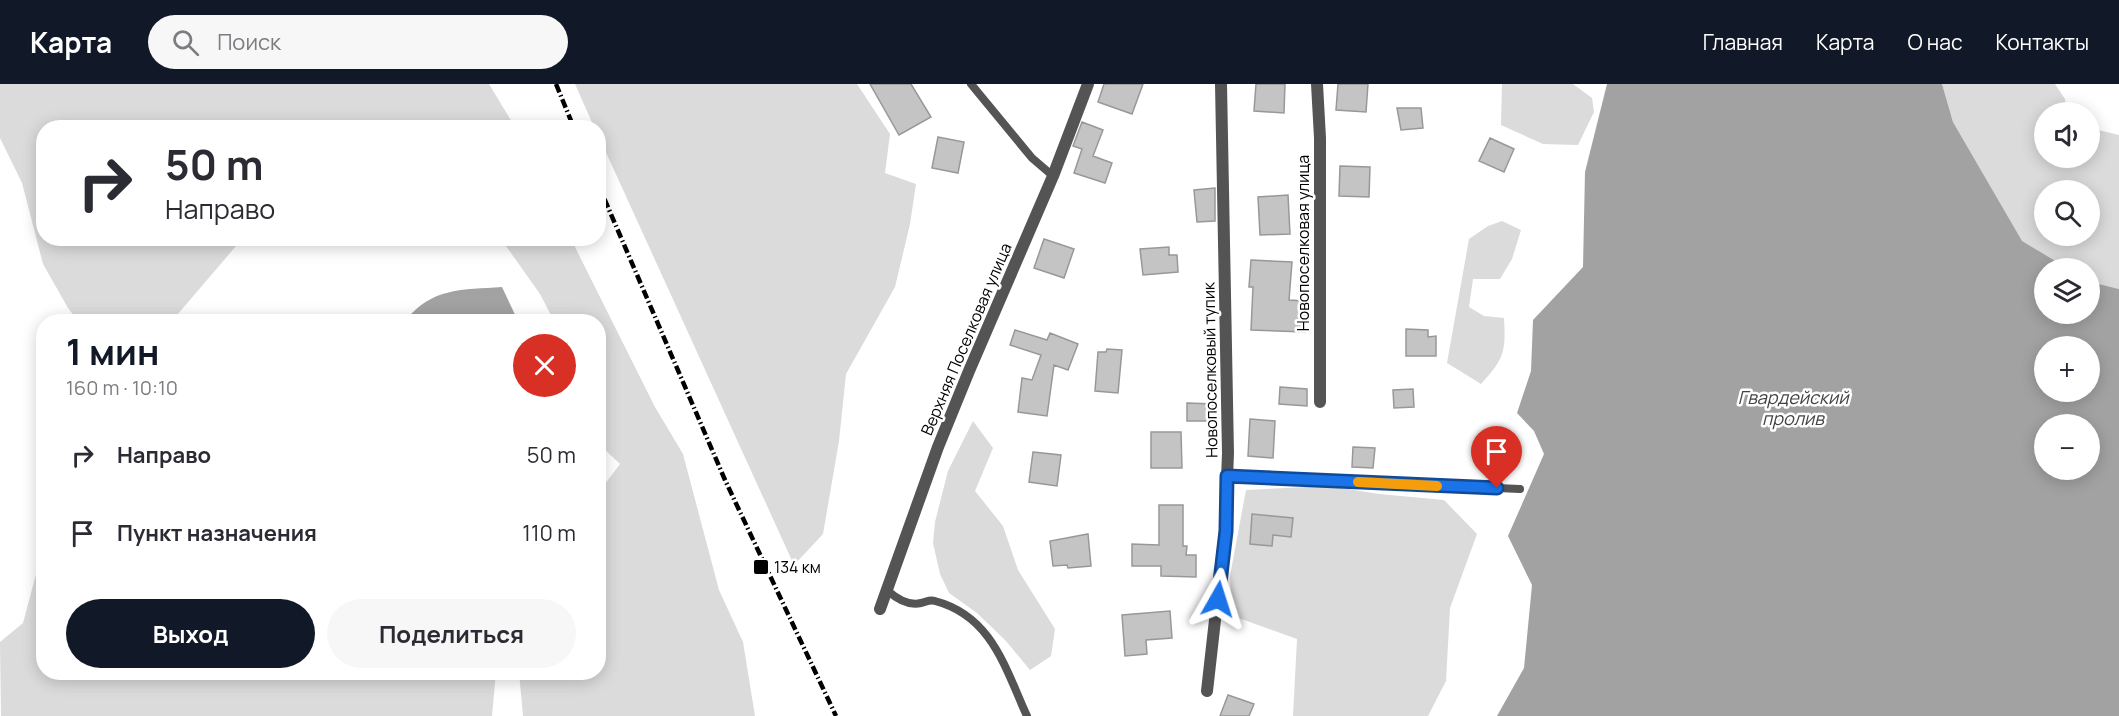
<!DOCTYPE html>
<html lang="ru">
<meta charset="utf-8">
<style>
:root{--surface:#fff;--page:#f7f7f7;--text:#2b2b33;--muted:#7c7c81;--accent:#111827}
body{margin:0;font-family:Manrope,sans-serif;background:var(--page);color:var(--text);height:100vh;display:flex;flex-direction:column;font-size:22px;white-space:nowrap}
*{box-sizing:border-box;margin:0}
p{font-size:20px;color:var(--muted)}
.icon{flex:none;width:33px;height:33px;fill:none;stroke:currentColor;stroke-width:2;stroke-linecap:round;stroke-linejoin:round}
.map{position:relative;flex:1;overflow:hidden}
.drawer{position:absolute;left:36px;top:230px;width:570px;height:366px;display:flex;flex-direction:column;background:var(--surface);border-radius:24px;box-shadow:0 3px 15px #0003}
.drawer>*{flex:none}
.top-card{position:absolute;left:36px;top:36px;width:570px;height:126px;border-radius:24px;box-shadow:0 3px 15px #0003;background:#fff;color:var(--text);overflow:hidden}
.controls{position:absolute;left:2034px;top:18px;display:grid;gap:12px}
.controls a{display:grid;place-items:center;width:66px;height:66px;border-radius:50%;background:var(--surface);box-shadow:0 3px 15px #0003;font-size:30px}
.pin{position:absolute;display:grid;place-items:center;width:51px;height:51px;color:#fff;margin:-62px -26px;border-radius:50% 50% 50% 0;rotate:-45deg;box-shadow:0 0 6px #0007}
.pin .icon{rotate:45deg}
.me{position:absolute;width:66px;margin:-33px;rotate:6deg;stroke-linejoin:round;filter:drop-shadow(0 0 4px #0008)}
.turn{display:flex;align-items:center;gap:21px;height:126px;padding:0 30px;font-size:27px}
.turn .icon{width:78px;height:78px;stroke-width:2.5}
.turn b{display:block;font-size:42px;line-height:51px}
.round{display:grid;place-items:center;flex:none;width:63px;height:63px;border-radius:32px;background:var(--page)}
.headline{display:flex;align-items:center;justify-content:space-between;height:102px;padding:0 30px}
h1{font-size:36px;font-weight:700;line-height:45px;color:var(--accent)}
.primary-button{display:flex;gap:12px;margin-top:auto;padding:12px 30px}
.primary-button a{flex:1;height:69px;border-radius:36px;background:var(--accent);color:#fff;font-size:24px;font-weight:700;line-height:69px;text-align:center}
.primary-button a+a{background:var(--page);color:var(--text)}
ul{padding:0;list-style:none}
li{display:flex;align-items:center;gap:18px;height:78px;padding:0 30px}
li div{flex:1}
li b{display:block;font-size:22px}
li em{font-style:normal}
header{display:flex;align-items:center;gap:36px;box-sizing:border-box;height:84px;padding:0 30px;background:var(--accent);color:#fff}
header strong{font-size:28px}
nav{display:flex;gap:33px;margin-inline-start:auto;font-size:21px}
.search{width:420px;height:54px;background:var(--page);display:flex;align-items:center;gap:15px;box-sizing:border-box;padding:0 21px;border-radius:33px;color:var(--muted);font-size:22px}
.map>svg:first-child{display:block}
.green{fill:#dbdbdb;fill-rule:evenodd}
.water{fill:#a2a2a2;fill-rule:evenodd}
.building{fill:#c4c4c4;stroke:#989898;stroke-width:1.5}
.lines{fill:none;stroke-linecap:round;stroke-linejoin:round}
.lane{stroke:#545454;stroke-width:8}
.street{stroke:#545454;stroke-width:12}
.rail{stroke:#000;stroke-width:4.5;stroke-dasharray:9 3 1.5 3;stroke-linecap:butt}
.route-casing{stroke:#114b97;stroke-width:15}
.route{stroke:#1a73e8;stroke-width:10}
.slow{stroke:#f59e0b;stroke-width:10}
.poi-dot{fill:#000;stroke:#fff;stroke-width:2}
.labels{text-anchor:middle;stroke-width:5;stroke-linejoin:round;paint-order:stroke}
.street-label{font-size:16px;fill:#000;stroke:#fff}
.poi-label{font-size:16px;fill:#000;stroke:#fff;text-anchor:start}
.water-label{font-size:18px;font-style:italic;fill:#434343;stroke:#fff}
</style>
<header>
<strong>Карта</strong>
<div class="search"><svg class="icon" aria-label="search" viewBox="0 0 24 24"><circle cx="10" cy="10" r="6"/><path d="M15 15l6 6"/></svg>Поиск</div>
<nav><a>Главная</a><a>Карта</a><a>О нас</a><a>Контакты</a></nav>
</header>
<div class="map">
<svg width="2119" height="632" viewBox="0 0 2119 632">
<rect width="100%" height="100%" fill="#fff"/>
<path class="green" d="M 0,0 L 489,0 L 515,43 L 44,44 L 44,154 L 242,155 L 172,237 L 78,237 L 68,224 L 43,180 L 22,99 L 0,54 Z
M 575,0 L 857,0 L 890,50 L 885,89 L 916,100 L 910,140 L 895,203 L 846,290 L 839,357 L 823,450 L 794,481 L 599,53 L 598,44 L 594,43 Z
M 1502,0 L 1573,0 L 1592,14 L 1594,28 L 1578,61 L 1543,60 L 1501,41 Z
M 1942,0 L 2055,0 L 2065,15 L 2067,28 L 2044,28 L 2044,74 L 2090,74 L 2090,44 L 2119,51 L 2119,205 L 2093,200 L 2090,198 L 2090,184 L 2067,184 L 2022,158 L 1953,38 ZM 2044,106 L 2090,106 L 2090,152 L 2044,152 Z
M 1502,137 L 1521,146 L 1512,175 L 1500,195 L 1473,195 L 1469,223 L 1484,232 L 1504,234 C 1506,268 1504,275 1481,300 L 1447,279 L 1469,155 L 1488,142 Z
M 501,155 L 571,155 L 655,323 L 683,370 L 719,506 L 743,558 L 755,632 L 523,632 L 519,588 L 598,588 L 599,408 L 620,380 L 601,362 L 598,314 L 598,237 L 554,237 L 540,210 Z
M 973,337 L 993,364 L 975,407 L 1003,442 L 1018,486 L 1055,545 L 1051,572 L 1030,586 L 1006,557 L 977,529 L 949,509 L 940,490 L 933,459 L 935,438 L 948,387 Z
M 1329,402 L 1379,410 L 1444,416 L 1477,450 L 1450,524 L 1446,597 L 1428,632 L 1293,632 L 1297,555 L 1233,532 L 1230,492 L 1246,406 Z
M 43,464 L 44,588 L 496,588 L 492,632 L 1,632 L 0,558 L 23,539 Z"/>
<path class="water" d="M 1607,0 L 1942,0 L 1953,38 L 2022,157 L 2067,184 L 2044,184 L 2044,230 L 2090,230 L 2090,198 L 2119,205 L 2119,632 L 1497,632 L 1524,584 L 1532,501 L 1508,452 L 1544,370 L 1534,347 L 1517,329 L 1531,287 L 1533,236 L 1583,183 L 1585,88 ZM 2044,262 L 2090,262 L 2090,308 L 2044,308 ZM 2044,340 L 2090,340 L 2090,386 L 2044,386 Z
M 502,203 L 518,237 L 405,237 C 432,203 462,206 502,203 Z"/>
<path class="building" d="M 870,0 L 911,0 L 931,33 L 899,51 Z
M 1104,0 L 1143,0 L 1132,30 L 1098,18 Z
M 1256,0 L 1285,0 L 1284,29 L 1254,27 Z
M 1338,0 L 1368,0 L 1366,28 L 1336,26 Z
M 1397,24 L 1421,24 L 1423,44 L 1401,46 Z
M 1082,38 L 1103,46 L 1093,72 L 1112,79 L 1105,99 L 1074,89 L 1082,65 L 1073,62 Z
M 938,53 L 964,58 L 958,89 L 932,84 Z
M 1490,54 L 1514,65 L 1504,88 L 1479,77 Z
M 1340,82 L 1370,83 L 1369,113 L 1339,112 Z
M 1215,104 L 1215,137 L 1197,138 L 1194,106 Z
M 1288,111 L 1290,150 L 1260,151 L 1258,113 Z
M 1044,155 L 1074,165 L 1064,194 L 1034,184 Z
M 1169,163 L 1169,171 L 1177,171 L 1178,188 L 1143,191 L 1140,165 Z
M 1251,176 L 1292,178 L 1289,216 L 1306,217 L 1305,248 L 1251,246 L 1253,203 L 1249,203 Z
M 1406,245 L 1428,246 L 1428,253 L 1436,252 L 1436,272 L 1406,272 Z
M 1015,246 L 1047,256 L 1050,249 L 1078,260 L 1068,286 L 1054,281 L 1047,332 L 1018,328 L 1022,294 L 1032,296 L 1041,271 L 1010,261 Z
M 1107,265 L 1122,266 L 1118,309 L 1095,307 L 1098,268 L 1106,268 Z
M 1280,303 L 1307,305 L 1307,322 L 1279,320 Z
M 1413,305 L 1414,323 L 1394,324 L 1393,306 Z
M 1187,319 L 1213,320 L 1213,337 L 1187,337 Z
M 1250,335 L 1275,337 L 1273,374 L 1248,372 Z
M 1151,348 L 1181,348 L 1182,384 L 1151,384 Z
M 1353,363 L 1375,364 L 1373,384 L 1352,383 Z
M 1033,368 L 1061,371 L 1057,402 L 1029,398 Z
M 1159,421 L 1183,421 L 1183,462 L 1187,462 L 1186,471 L 1196,471 L 1196,493 L 1161,492 L 1161,482 L 1132,482 L 1132,460 L 1159,461 Z
M 1252,430 L 1293,434 L 1291,453 L 1273,451 L 1272,462 L 1250,460 Z
M 1088,450 L 1091,482 L 1068,484 L 1067,481 L 1053,482 L 1050,457 Z
M 1170,527 L 1172,554 L 1146,556 L 1147,570 L 1125,572 L 1122,531 Z
M 1228,611 L 1254,620 L 1249,632 L 1220,632 Z"/>
<g class="lines">
<path class="lane" d="M 971,0 L 1032,74 L 1053,92
M 1227,392 L 1520,405
M 888,507 C 897,515 908,522 921,519 C 927,518 929,515 935,517 C 992,532 1005,584 1027,632"/>
<path class="street" d="M 1317,0 L 1320,54 L 1320,318
M 880,525 L 938,363 L 969,287 L 1053,92 L 1088,0
M 1207,607 L 1225,447 L 1228,369 L 1221,0"/>
<path class="rail" d="M 556,0 L 574,44
M 598,100 L 725,396 L 836,632"/>
</g>
<g class="lines">
<defs>
<path id="route" d="M 1218,515 L 1226,447 L 1227,392 L 1497,404"/>
</defs>
<use href="#route" class="route-casing"/>
<use href="#route" class="route"/>
<path class="slow" d="M 1358,398 L 1437,402"/>
</g>
<rect class="poi-dot" x="753" y="475" width="16" height="16" rx="3"/>
<g class="labels">
<g class="street-label">
<text transform="translate(1303 159) rotate(-90)" y="6">Новопоселковая улица</text>
<text transform="translate(966 255) rotate(-67)" y="6">Верхняя Поселковая улица</text>
<text transform="translate(1210 286) rotate(-91)" y="6">Новопоселковый тупик</text>
</g>
<g class="poi-label">
<text x="774" y="489">134 км</text>
</g>
<g class="water-label">
<text x="1793" y="320">Гвардейский<tspan x="1793" dy="21">пролив</tspan></text>
</g>
</g>
</svg>
<div class="controls">
<a><svg class="icon" aria-label="sound" viewBox="0 0 24 24"><path d="M4 9h4l5-4v14l-5-4H4zM17 9q2 3 0 6"/></svg></a>
<a><svg class="icon" aria-label="search" viewBox="0 0 24 24"><circle cx="10" cy="10" r="6"/><path d="M15 15l6 6"/></svg></a>
<a><svg class="icon" aria-label="layers" viewBox="0 0 24 24"><path d="M12 4l9 5-9 5-9-5zM3 14l9 5 9-5"/></svg></a>
<a>+</a>
<a>−</a>
</div>
<div class="pin" style="left:1497px;top:404px;background:#d93025"><svg class="icon" aria-label="arrive" viewBox="0 0 24 24"><path d="M6 21V4h12l-3 4 3 4H6"/></svg></div>
<svg class="me" style="left:1218px;top:515px" viewBox="-20 -20 40 40"><path d="M0-17L14 15 0 8-14 15z" fill="#1a73e8" stroke="#fff" stroke-width="4"/></svg>
<div class="top-card">
<div class="turn"><svg class="icon" aria-label="right" viewBox="0 0 24 24"><path d="M7 20v-9h11M14 6l5 5-5 5"/></svg><div><b>50 m</b>Направо</div></div>
</div>
<section class="drawer">
<div class="headline"><div><h1>1 мин</h1><p>160 m · 10:10</p></div><a class="round" style="background:#d93025;color:#fff"><svg class="icon" aria-label="close" viewBox="0 0 24 24"><path d="M6 6l12 12M18 6L6 18"/></svg></a></div>
<ul>
<li><svg class="icon" aria-label="right" viewBox="0 0 24 24"><path d="M7 20v-9h11M14 6l5 5-5 5"/></svg><div><b>Направо</b></div><em>50 m</em></li>
<li><svg class="icon" aria-label="arrive" viewBox="0 0 24 24"><path d="M6 21V4h12l-3 4 3 4H6"/></svg><div><b>Пункт назначения</b></div><em>110 m</em></li>
</ul>
<div class="primary-button"><a>Выход</a><a>Поделиться</a></div>
</section>
</div>
